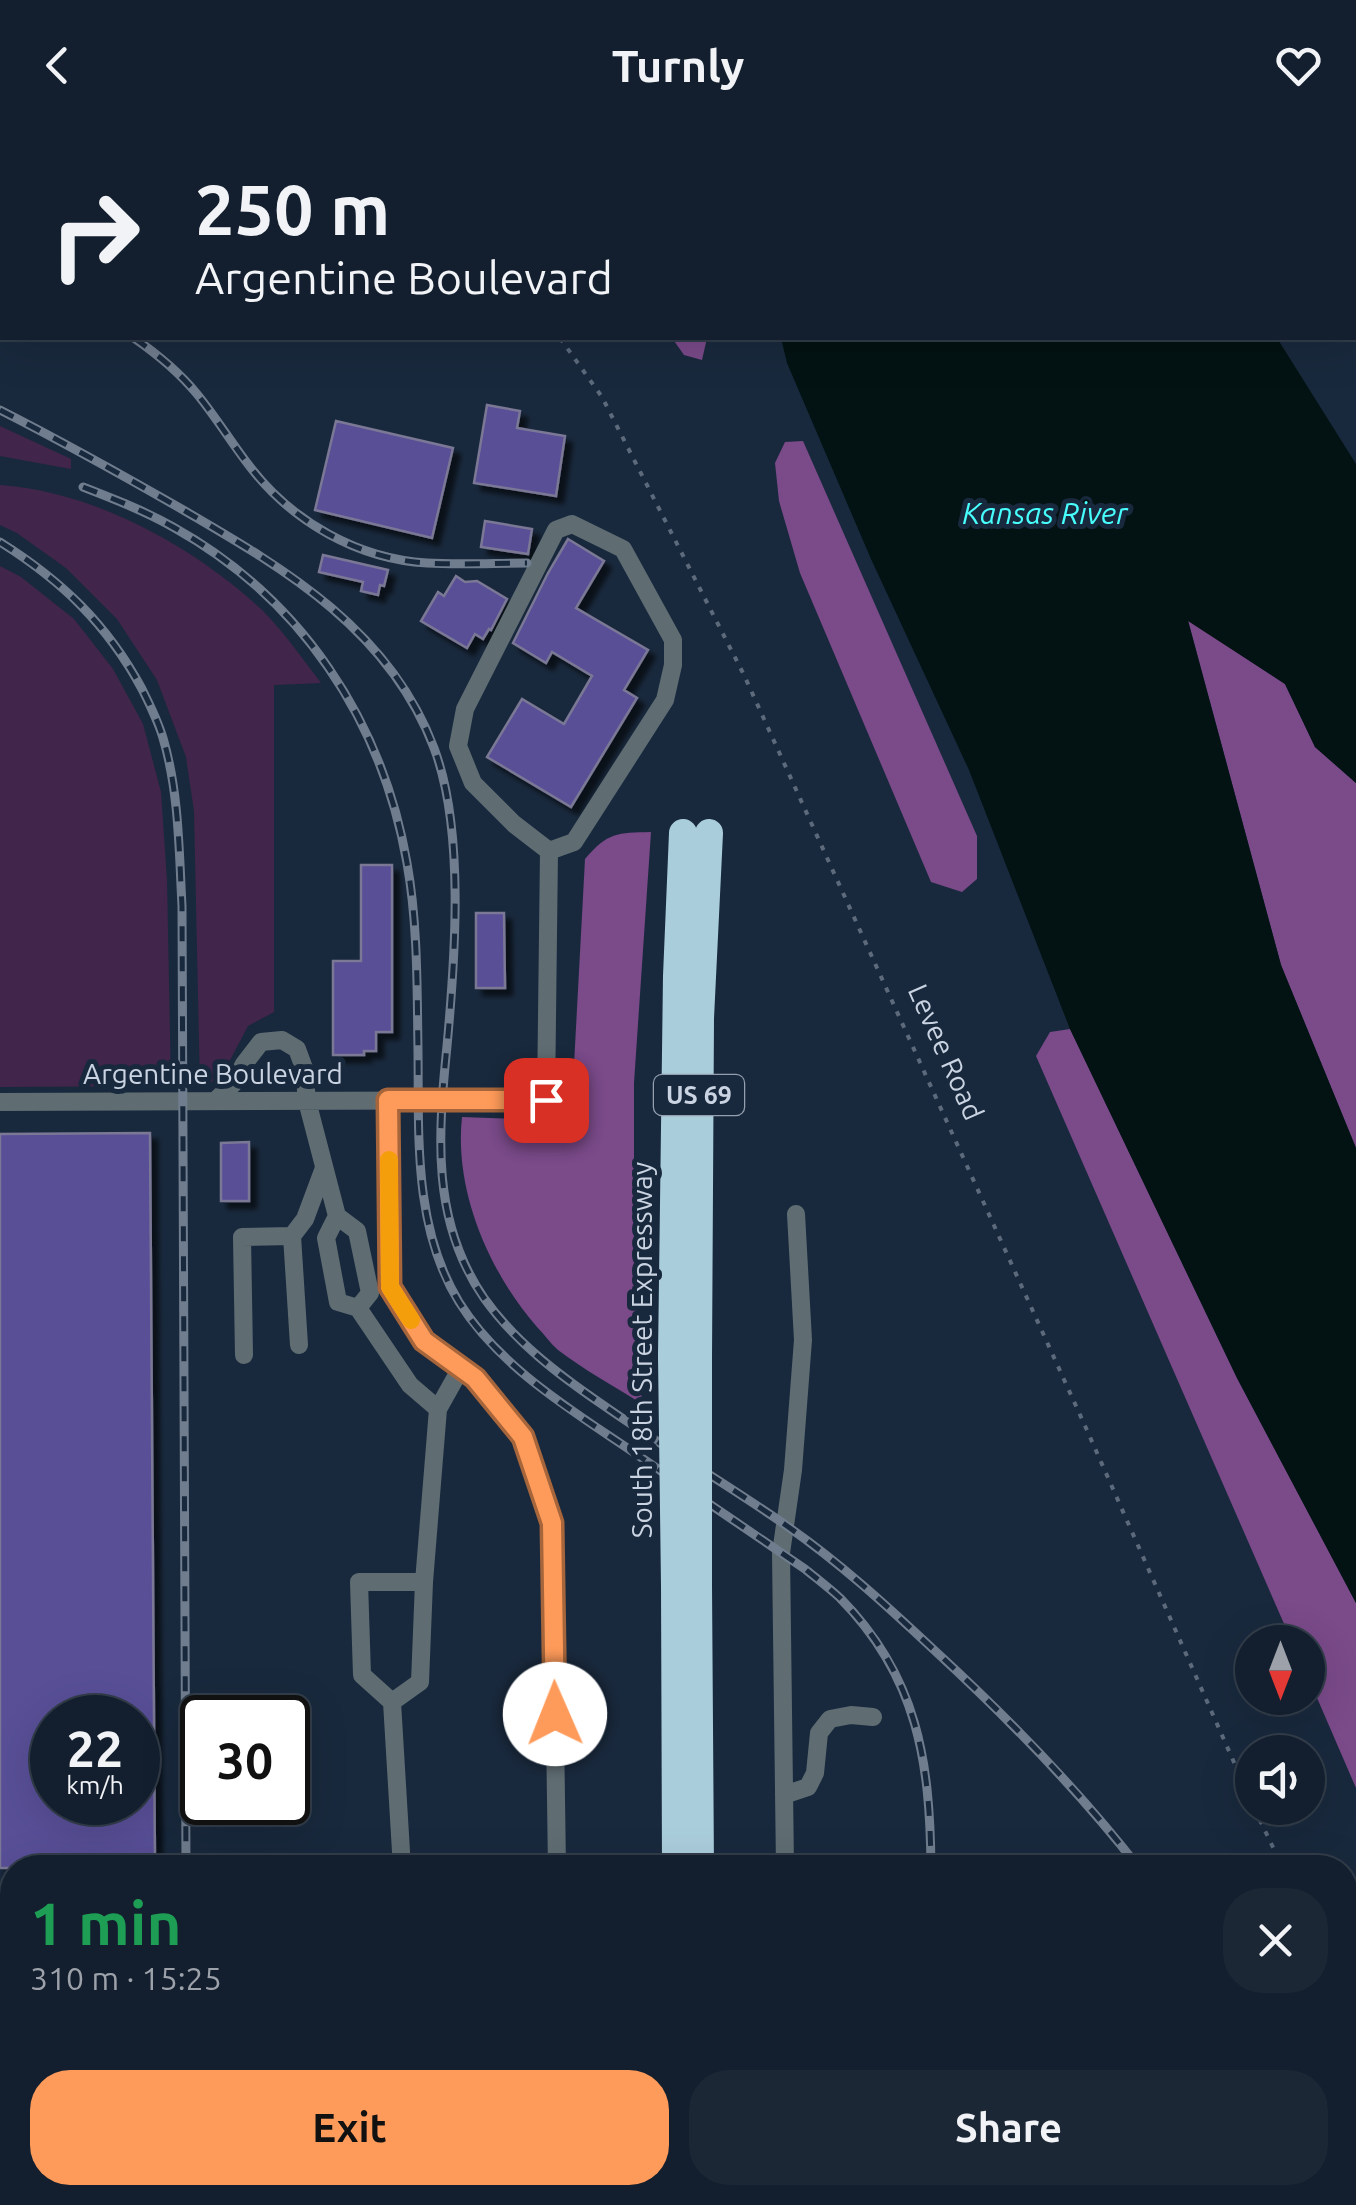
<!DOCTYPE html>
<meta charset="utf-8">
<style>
:root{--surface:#131f2e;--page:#1c2736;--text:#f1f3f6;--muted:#9da2aa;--line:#323d4a;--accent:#ff9b5a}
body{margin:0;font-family:Ubuntu,sans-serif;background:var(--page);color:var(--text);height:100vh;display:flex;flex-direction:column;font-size:38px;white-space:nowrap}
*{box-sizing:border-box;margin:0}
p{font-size:32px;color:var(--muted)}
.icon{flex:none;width:55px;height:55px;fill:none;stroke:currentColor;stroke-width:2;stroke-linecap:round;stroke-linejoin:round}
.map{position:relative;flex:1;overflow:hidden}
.details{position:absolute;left:0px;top:1725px;width:1358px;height:350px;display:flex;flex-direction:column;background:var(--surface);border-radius:40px 40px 0 0;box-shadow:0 10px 40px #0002,0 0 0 2px var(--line)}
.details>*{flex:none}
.hud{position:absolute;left:0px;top:0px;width:1358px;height:210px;box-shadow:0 10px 40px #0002,0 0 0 2px var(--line);background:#131f2e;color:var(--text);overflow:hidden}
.needle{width:65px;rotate:180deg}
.tools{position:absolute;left:1235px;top:1495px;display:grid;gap:20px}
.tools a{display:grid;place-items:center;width:90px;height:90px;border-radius:50%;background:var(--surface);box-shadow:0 10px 40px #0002,0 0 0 2px var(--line);font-size:50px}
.speed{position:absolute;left:30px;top:1565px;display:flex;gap:20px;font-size:50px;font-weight:700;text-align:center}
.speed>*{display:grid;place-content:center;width:130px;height:130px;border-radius:50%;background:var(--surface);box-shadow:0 10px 40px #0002,0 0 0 2px var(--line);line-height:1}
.speed small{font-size:25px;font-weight:400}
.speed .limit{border:5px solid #111;border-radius:15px;background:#fff;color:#111}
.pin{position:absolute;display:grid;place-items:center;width:85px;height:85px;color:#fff;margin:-42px;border-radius:20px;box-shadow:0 5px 15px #0006}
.me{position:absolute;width:110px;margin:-55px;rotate:359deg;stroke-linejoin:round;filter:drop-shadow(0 0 8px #0008)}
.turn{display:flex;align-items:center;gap:35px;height:210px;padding:0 30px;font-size:45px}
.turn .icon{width:130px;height:130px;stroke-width:2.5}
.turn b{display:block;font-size:70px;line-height:85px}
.round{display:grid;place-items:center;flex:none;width:105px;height:105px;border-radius:40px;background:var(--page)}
.summary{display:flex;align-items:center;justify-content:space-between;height:170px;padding:0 30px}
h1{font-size:60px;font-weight:700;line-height:75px;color:#1e9e55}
.action{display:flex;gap:20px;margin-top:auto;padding:20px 30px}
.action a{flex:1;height:115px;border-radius:40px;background:var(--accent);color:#111;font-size:40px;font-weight:700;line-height:115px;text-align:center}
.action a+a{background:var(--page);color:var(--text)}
header{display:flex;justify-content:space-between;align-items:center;height:130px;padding:0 30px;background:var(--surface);font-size:45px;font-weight:700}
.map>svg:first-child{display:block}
.green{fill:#42254a}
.forest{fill:#7a4a89}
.water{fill:#031212}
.building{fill:#584f97;stroke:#7a7895;stroke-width:2.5;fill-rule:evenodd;filter:url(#shadow)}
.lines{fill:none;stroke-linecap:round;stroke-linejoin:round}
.path{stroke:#5c6a7c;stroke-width:4;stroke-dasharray:5 8;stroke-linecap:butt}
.minor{stroke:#5f6d73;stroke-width:18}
.highway{stroke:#aacddc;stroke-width:28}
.rail-casing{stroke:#707d8e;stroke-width:9}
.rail{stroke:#19293d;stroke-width:5;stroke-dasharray:15;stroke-linecap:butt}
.highway-bridge{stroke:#aacddc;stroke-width:28}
.route-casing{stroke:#a6653a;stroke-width:25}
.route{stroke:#ff9b5a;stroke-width:18}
.slow{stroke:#f59e0b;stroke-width:18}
.labels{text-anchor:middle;stroke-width:10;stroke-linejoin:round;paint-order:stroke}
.shield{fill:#19293d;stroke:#94a0b0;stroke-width:2.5}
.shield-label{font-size:25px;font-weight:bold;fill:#c9d3e1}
.street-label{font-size:28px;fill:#c9d3e1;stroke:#19293d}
.water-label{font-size:30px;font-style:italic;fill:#47fffc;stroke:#19293d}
</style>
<header><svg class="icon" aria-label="back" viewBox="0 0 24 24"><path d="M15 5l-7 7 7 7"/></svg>Turnly<svg class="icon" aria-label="heart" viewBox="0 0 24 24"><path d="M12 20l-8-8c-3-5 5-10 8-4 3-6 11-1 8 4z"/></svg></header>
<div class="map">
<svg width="1356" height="2075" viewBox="0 0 1356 2075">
<defs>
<filter id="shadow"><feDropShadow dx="7" dy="7" stdDeviation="2.5" flood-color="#0009"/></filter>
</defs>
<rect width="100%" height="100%" fill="#19293d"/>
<path class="green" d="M 0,296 L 71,329 L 71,339 L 0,326 Z
M 0,355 C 93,361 195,417 262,480 C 284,502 302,528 321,553 L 274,555 L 274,882 L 248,896 L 220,949 L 200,956 L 194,681 L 186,627 L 157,550 L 117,489 L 66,438 L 17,403 L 0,395 Z
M 0,436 L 21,447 L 74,489 L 113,539 L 143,594 L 161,662 L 167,751 L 171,956 L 0,957 Z"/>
<path class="forest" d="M 672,208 L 707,208 L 702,230 L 684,225 Z
M 803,311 L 977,706 L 977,749 L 962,762 L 931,752 L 800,443 L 779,371 L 775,333 L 785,312 Z
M 1188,490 L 1285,554 L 1315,617 L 1356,653 L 1356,1018 L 1281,835 Z
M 651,702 L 634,953 L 634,1116 L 642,1274 C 614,1256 584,1240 558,1220 C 550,1213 544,1204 537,1197 C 489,1142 454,1061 462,987 L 571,991 L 585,729 C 608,702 617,703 651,702 Z
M 1070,899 L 1237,1248 L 1356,1473 L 1356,1658 L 1308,1547 L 1308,1512 L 1292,1512 L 1036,926 L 1050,902 Z"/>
<path class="water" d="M 690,0 L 1148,0 L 1150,2 L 692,2 Z
M 781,208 L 1277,208 L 1356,334 L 1356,653 L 1315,617 L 1285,554 L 1188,491 L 1281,835 L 1356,1018 L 1356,1473 L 1237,1248 L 1070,899 L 969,640 L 871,429 L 787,233 Z"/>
<path class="building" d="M 487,275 L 520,281 L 517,298 L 565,306 L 556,366 L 474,353 Z
M 336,291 L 453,318 L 432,408 L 315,380 Z
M 485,391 L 532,399 L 528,424 L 481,417 Z
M 568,409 L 604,431 L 576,478 L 648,520 L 624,560 L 637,568 L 571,677 L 487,627 L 522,569 L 564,594 L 592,546 L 552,522 L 546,533 L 513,513 L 548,443 Z
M 323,425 L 388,440 L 384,456 L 380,455 L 378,465 L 361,461 L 363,452 L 319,442 Z
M 456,446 L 465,452 L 477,451 L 507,469 L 491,500 L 489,499 L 483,509 L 475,504 L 467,518 L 421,491 L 438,462 L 444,466 Z
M 361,735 L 392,735 L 392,902 L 376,902 L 376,921 L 364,921 L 364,925 L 333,925 L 333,831 L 361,831 Z
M 476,783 L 504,783 L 505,858 L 476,858 Z
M 150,1003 L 155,1738 L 0,1738 L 0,1004 ZM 52,1588 L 138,1588 L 138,1672 L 52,1672 Z
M 249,1012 L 249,1071 L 221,1071 L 221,1013 Z"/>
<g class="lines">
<path class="path" d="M 396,0 L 399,2
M 560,208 L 602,267 L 744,545 L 1086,1298 L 1252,1673
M 1254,1678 L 1283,1738
M 1345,1857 L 1356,1887"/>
<path class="minor" d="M 1324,0 L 1325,2
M 1355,50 L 1356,52
M 388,970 L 390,1157 L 423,1211 L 475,1249 L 523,1307 L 552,1393 L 557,1738
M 215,971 L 234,953 L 244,934 L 261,912 L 282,910 L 297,919 L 304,938 L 307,971 L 337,1086 L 326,1108 L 338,1172 L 358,1178 L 410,1255 L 438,1279 L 424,1452 L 420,1552 L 392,1572 L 402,1738
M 0,972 L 546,970 L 549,721 L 514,694 L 473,653 L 458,616 L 465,579 L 556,400 L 572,394 L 623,419 L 673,510 L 673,535 L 665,570 L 574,712 L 549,721
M 337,1086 L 357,1101 L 370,1163 L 358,1178
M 299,1215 L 292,1106 L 305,1089 L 324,1038
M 244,1225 L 242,1107 L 292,1106
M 438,1279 L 461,1238
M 392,1572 L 362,1545 L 359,1452 L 424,1452
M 784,1665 L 808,1657 L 815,1643 L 819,1603 L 830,1589 L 851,1585 L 873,1587
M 785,1738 L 781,1423 L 793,1340 L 803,1210 L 796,1084
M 0,2048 L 12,2048
M 225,2075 L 225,2062"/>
<path class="highway" d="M 672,1226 L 677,846 L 683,703
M 698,1227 L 700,888 L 709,703
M 675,1456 L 676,1738
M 698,1456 L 700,1738
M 676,2062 L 676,2075
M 702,2062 L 702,2075"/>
<defs>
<path id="rail" d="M 0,168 L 2,168
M 134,208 C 157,224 179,242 197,264 C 216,287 232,314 251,338 C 293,392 358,429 427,433 C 460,435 494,433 527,433
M 0,280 C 63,312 124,346 185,381 C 287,440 390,501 434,618 C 465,700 455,829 447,916 C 438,1005 431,1091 484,1168 C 515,1212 559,1245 603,1275 C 663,1317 727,1354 787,1396 C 840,1433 886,1475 933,1519 C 1007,1587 1077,1658 1139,1738
M 83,357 C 114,369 145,381 173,397 C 301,468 382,590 407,733 C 418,795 417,859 418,921 C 419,1006 413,1097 459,1172 C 500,1238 573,1281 636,1324 C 692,1362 748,1400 805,1439 C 816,1448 829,1458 840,1468 C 918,1547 930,1632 931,1738
M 0,412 C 62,451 107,494 142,559 C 150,575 158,591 163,608 C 179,662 179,720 182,776 L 186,1738
M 1345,1993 L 1356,2009
M 1345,2017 L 1356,2032
M 1345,2057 L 1353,2075
M 932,2062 L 933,2075
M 142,2075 L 148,2062"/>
</defs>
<use href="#rail" class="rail-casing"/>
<use href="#rail" class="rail"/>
<path class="highway-bridge" d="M 672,1226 L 675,1456
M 698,1227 L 698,1456"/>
</g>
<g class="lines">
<defs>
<path id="route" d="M 546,970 L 388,970 L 390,1157 L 424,1211 L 475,1248 L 523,1307 L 552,1393 L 555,1584"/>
</defs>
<use href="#route" class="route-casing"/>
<use href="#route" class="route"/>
<path class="slow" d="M 389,1030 L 390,1157 L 411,1190"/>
</g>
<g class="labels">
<rect class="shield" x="654" y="945" width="90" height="40" rx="8"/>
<g class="shield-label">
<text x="699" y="974">US 69</text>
</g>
<g class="street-label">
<text transform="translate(946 922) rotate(66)" y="10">Levee Road</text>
<text x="213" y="954">Argentine Boulevard</text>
<text transform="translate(642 1220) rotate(-90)" y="10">South 18th Street Expressway</text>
</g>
<g class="water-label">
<text x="1045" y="394">Kansas River</text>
</g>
</g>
</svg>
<div class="tools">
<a><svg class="needle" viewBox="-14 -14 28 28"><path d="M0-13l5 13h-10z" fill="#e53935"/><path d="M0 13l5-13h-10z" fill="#9da2aa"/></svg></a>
<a><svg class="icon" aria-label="sound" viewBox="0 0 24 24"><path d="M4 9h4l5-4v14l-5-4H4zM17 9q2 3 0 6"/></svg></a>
</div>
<div class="speed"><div>22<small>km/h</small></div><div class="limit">30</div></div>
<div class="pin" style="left:546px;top:970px;background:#d93025"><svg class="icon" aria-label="arrive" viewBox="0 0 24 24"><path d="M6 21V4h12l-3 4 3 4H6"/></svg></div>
<svg class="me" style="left:555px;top:1584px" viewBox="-20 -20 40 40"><circle r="19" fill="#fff"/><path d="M0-13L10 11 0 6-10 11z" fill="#ff9b5a"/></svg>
<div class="hud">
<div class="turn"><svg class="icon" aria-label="right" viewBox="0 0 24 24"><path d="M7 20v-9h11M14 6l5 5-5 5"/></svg><div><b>250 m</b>Argentine Boulevard</div></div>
</div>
<section class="details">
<div class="summary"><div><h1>1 min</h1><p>310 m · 15:25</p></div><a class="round"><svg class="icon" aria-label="close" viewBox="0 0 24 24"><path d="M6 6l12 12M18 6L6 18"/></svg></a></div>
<div class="action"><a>Exit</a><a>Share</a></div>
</section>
</div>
